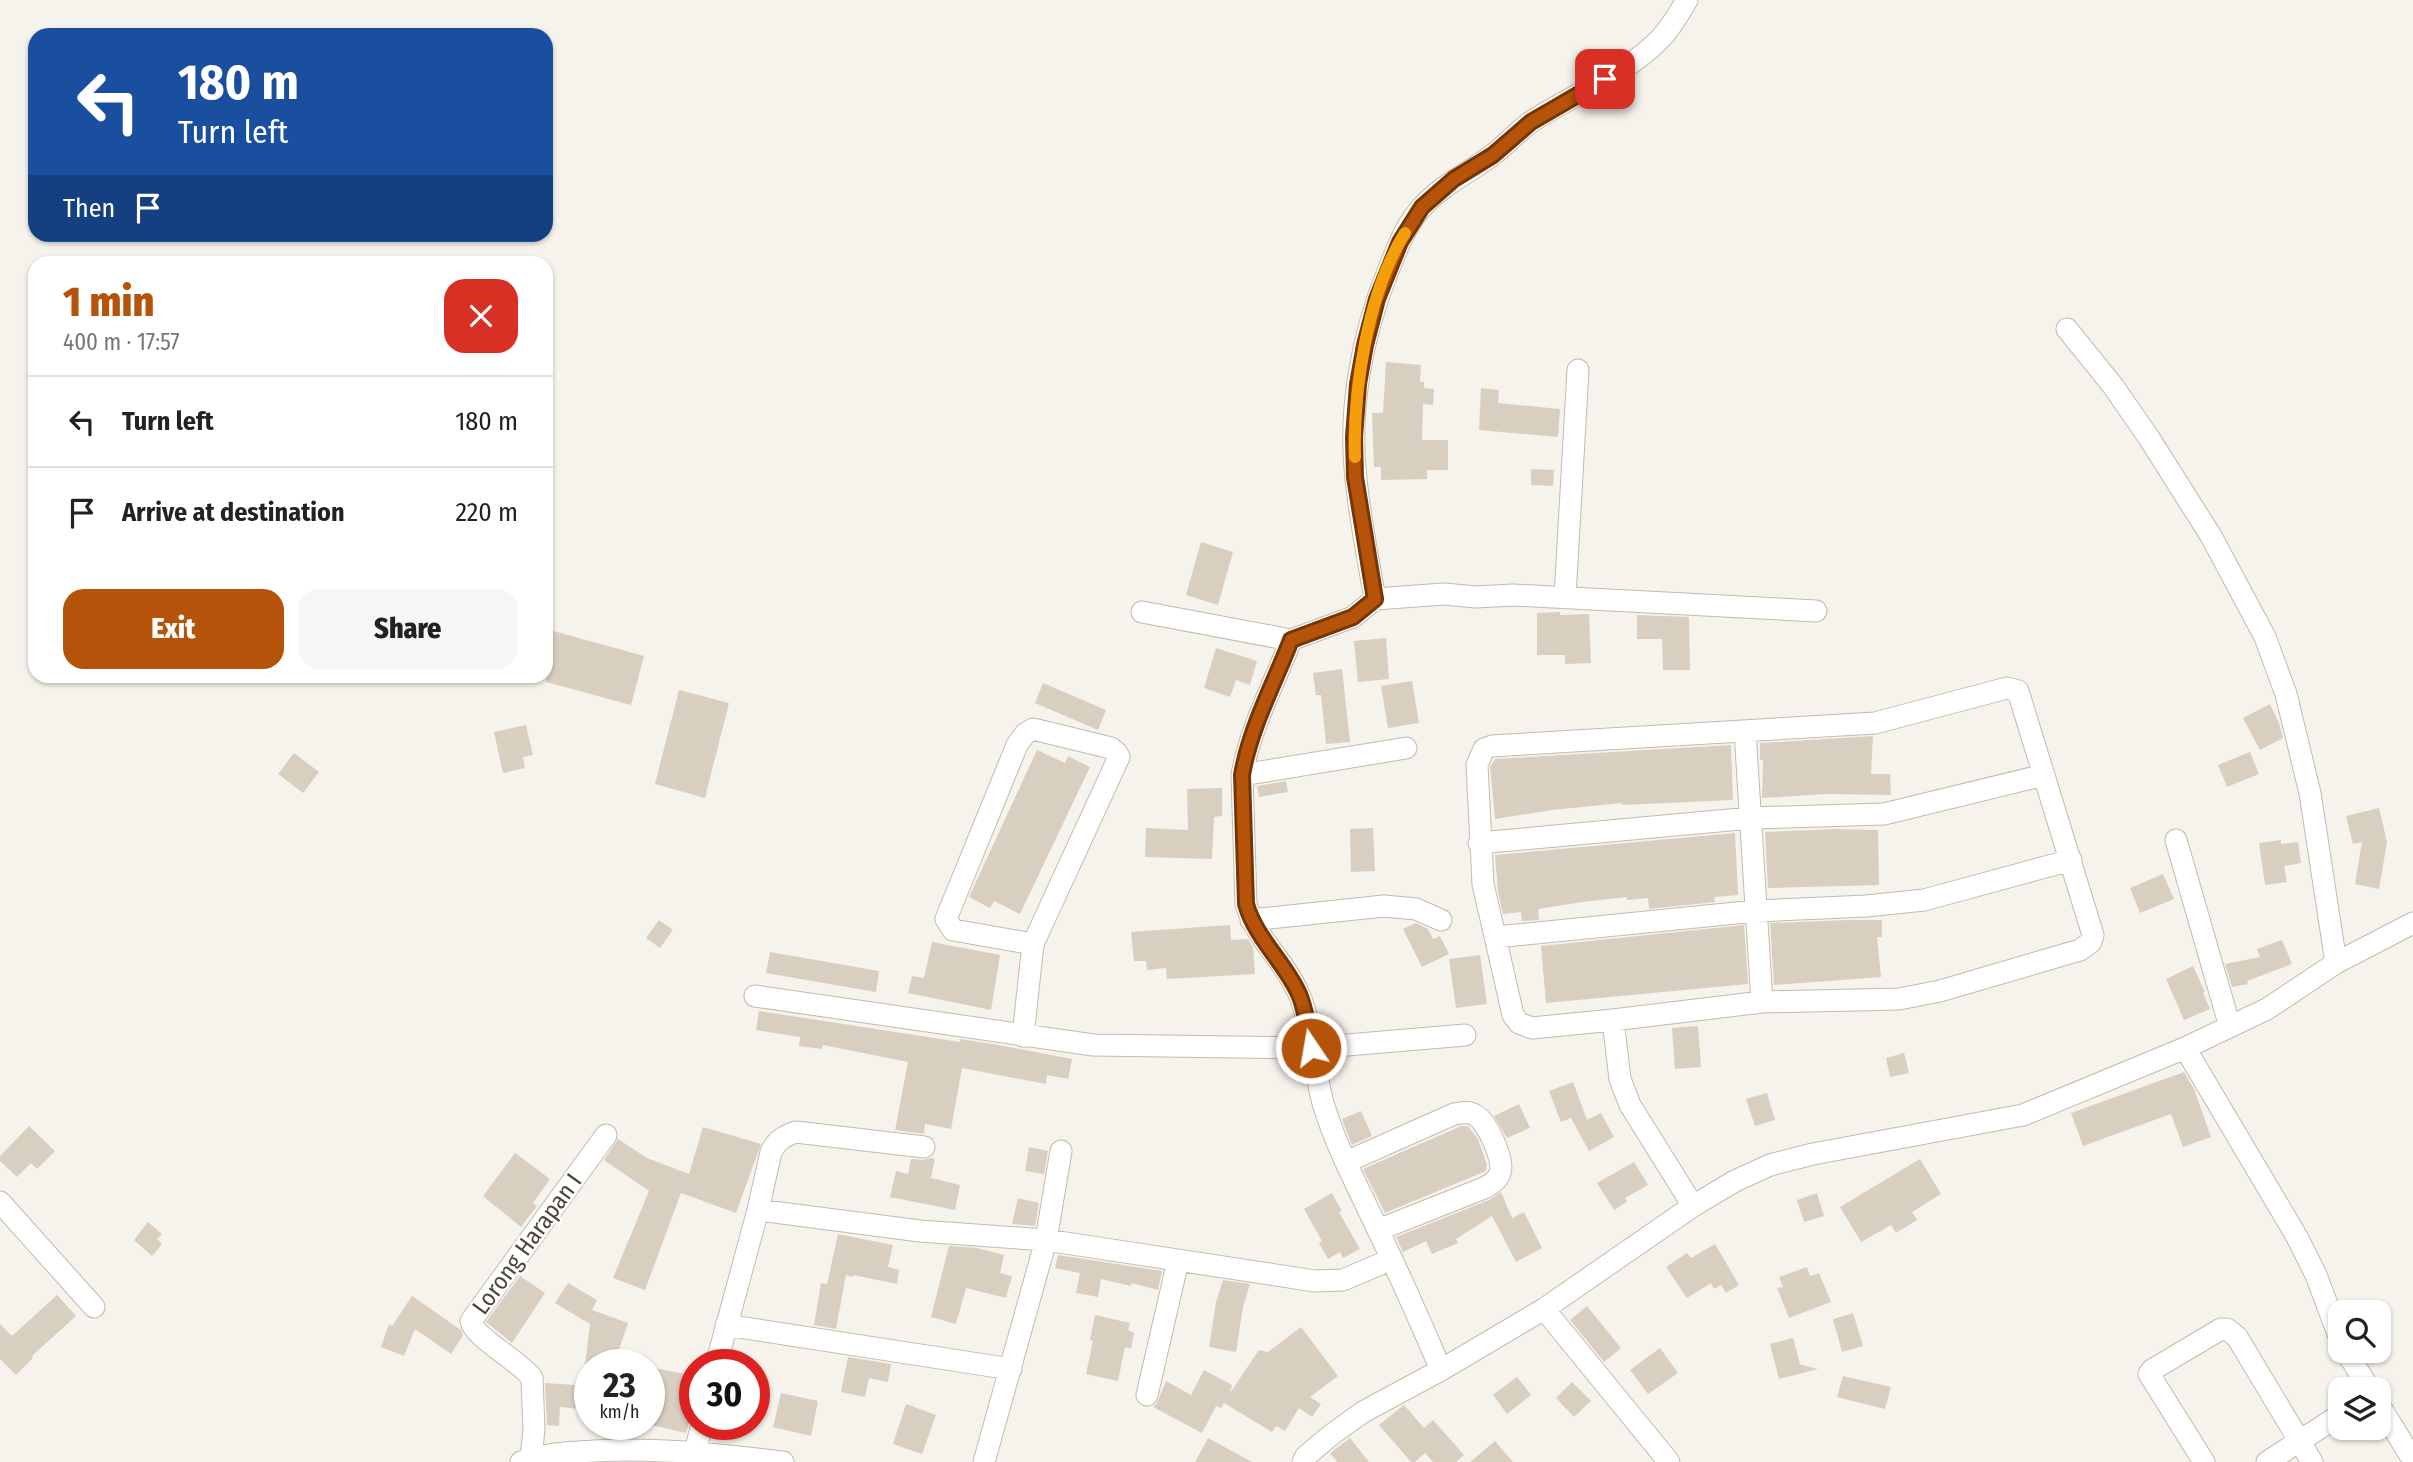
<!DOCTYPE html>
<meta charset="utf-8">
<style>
:root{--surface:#fff;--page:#f6f6f6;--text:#222;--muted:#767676;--line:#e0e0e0;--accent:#b45309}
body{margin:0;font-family:"Fira Sans Condensed",sans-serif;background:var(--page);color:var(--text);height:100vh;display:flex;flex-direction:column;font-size:26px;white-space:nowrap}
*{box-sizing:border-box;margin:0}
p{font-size:23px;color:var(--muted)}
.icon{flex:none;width:38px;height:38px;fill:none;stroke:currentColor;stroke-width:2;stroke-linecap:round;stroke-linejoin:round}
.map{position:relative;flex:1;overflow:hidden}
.side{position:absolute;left:28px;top:256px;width:525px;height:427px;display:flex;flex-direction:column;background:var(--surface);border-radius:21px;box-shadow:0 2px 5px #0004}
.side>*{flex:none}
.top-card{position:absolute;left:28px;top:28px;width:525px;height:214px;border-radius:21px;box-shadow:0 2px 5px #0004;background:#1a4fa0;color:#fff;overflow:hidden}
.buttons{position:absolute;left:2328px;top:1300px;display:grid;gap:14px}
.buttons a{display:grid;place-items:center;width:63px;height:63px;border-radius:14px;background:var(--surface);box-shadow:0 2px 5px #0004;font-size:35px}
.speed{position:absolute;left:574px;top:1349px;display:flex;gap:14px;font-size:35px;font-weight:700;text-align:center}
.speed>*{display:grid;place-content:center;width:91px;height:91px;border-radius:50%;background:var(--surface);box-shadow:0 2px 5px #0004;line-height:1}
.speed small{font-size:18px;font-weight:400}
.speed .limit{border:10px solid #d22;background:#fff;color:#111}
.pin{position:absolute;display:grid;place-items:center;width:60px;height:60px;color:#fff;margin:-30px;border-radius:14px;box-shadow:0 4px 10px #0006}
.me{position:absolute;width:77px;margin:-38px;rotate:348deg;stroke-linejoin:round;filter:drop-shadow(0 0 5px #0008)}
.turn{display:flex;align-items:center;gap:24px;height:147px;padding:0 35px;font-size:32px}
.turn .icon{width:91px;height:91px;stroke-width:2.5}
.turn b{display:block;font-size:49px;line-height:60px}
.then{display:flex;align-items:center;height:66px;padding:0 35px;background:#0003;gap:14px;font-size:26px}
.round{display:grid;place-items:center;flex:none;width:74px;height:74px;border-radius:21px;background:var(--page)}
.head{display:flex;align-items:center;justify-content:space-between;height:119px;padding:0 35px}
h1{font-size:42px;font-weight:800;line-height:52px;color:var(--accent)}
.action{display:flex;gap:14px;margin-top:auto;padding:14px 35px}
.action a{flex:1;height:80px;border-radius:21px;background:var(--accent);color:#fff;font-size:28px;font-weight:800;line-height:80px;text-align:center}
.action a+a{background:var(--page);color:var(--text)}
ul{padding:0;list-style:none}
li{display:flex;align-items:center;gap:21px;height:91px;padding:0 35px;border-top:2px solid var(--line)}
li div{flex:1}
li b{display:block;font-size:26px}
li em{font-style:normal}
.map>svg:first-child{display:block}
.building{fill:#d8cfc1}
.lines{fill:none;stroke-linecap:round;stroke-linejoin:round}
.minor-casing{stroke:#c2bbae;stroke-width:23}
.minor{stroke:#fff;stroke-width:21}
.route-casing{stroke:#753606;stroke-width:18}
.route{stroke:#b45309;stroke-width:12}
.slow{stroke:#f59e0b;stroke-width:12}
.labels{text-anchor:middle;stroke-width:5;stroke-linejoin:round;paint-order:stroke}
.street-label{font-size:24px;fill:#4b4439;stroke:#fff}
</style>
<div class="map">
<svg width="2413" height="1462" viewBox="0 0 2413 1462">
<rect width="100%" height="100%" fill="#f6f3ec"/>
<path class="building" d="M 1386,362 L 1421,365 L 1420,382 L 1424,382 L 1424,388 L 1434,389 L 1433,405 L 1423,404 L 1422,440 L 1448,440 L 1448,470 L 1427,470 L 1427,479 L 1381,480 L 1381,467 L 1374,467 L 1372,413 L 1383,413 Z
M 1481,388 L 1499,390 L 1498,403 L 1560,409 L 1558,437 L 1479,430 Z
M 1531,469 L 1554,470 L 1553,486 L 1531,485 Z
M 1201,542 L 1233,552 L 1218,605 L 1186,595 Z
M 1560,612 L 1560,615 L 1589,614 L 1591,663 L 1565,664 L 1565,655 L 1537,655 L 1537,613 Z
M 1637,615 L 1689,617 L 1690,670 L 1663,670 L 1662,639 L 1637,639 Z
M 546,629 L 644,656 L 631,705 L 546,682 Z
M 1386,638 L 1389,679 L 1358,682 L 1354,641 Z
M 1216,648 L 1257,661 L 1250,685 L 1236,680 L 1230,697 L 1204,688 Z
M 1342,669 L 1350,742 L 1326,744 L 1321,695 L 1316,695 L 1313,673 Z
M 1412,681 L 1419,723 L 1388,728 L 1381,686 Z
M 1043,683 L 1106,710 L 1098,730 L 1035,703 Z
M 679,690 L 729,703 L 705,798 L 655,784 Z
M 2270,704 L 2279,723 L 2283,738 L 2260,750 L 2243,718 Z
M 526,725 L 533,755 L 523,757 L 525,768 L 503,773 L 494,732 Z
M 1873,736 L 1871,774 L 1890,774 L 1891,795 L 1827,794 L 1762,798 L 1763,760 L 1760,760 L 1760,743 Z
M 1731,745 L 1733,800 L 1622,805 L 1622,803 L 1552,810 L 1495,819 L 1490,767 L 1495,759 Z
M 1037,750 L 1065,763 L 1068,756 L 1090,767 L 1020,914 L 994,901 L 990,908 L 969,897 Z
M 2250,752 L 2259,774 L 2227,787 L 2218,765 Z
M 294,753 L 319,772 L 303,793 L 278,774 Z
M 1286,781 L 1288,792 L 1259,797 L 1257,786 Z
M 1222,788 L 1222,816 L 1214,817 L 1212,859 L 1145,857 L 1146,828 L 1188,830 L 1187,789 Z
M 2379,808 L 2387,842 L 2379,889 L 2355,884 L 2362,842 L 2353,844 L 2346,816 Z
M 1373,828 L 1375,871 L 1351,872 L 1350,829 Z
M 1836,829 L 1878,830 L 1879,885 L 1768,888 L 1765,832 Z
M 1735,833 L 1738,895 L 1714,897 L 1715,902 L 1649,909 L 1648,898 L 1627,900 L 1627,897 L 1582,902 L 1538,909 L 1539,920 L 1522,921 L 1521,912 L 1503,914 L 1498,892 L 1495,855 Z
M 2281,840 L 2281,844 L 2298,842 L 2301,863 L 2284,866 L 2287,882 L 2265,885 L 2259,843 Z
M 2163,874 L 2174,899 L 2140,913 L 2130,888 Z
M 659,920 L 673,930 L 660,948 L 646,938 Z
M 1848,920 L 1882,920 L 1882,937 L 1877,937 L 1881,977 L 1774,985 L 1770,923 Z
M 1416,923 L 1428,929 L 1433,939 L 1440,936 L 1449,954 L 1422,967 L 1403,929 Z
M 1230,925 L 1231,940 L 1248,939 L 1253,947 L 1255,974 L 1167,979 L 1166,968 L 1147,970 L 1146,961 L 1134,961 L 1131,932 Z
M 1744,925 L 1748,984 L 1546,1003 L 1541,946 Z
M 2282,940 L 2292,964 L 2247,981 L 2248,984 L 2232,987 L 2225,964 L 2260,957 L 2257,949 Z
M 932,942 L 1000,955 L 991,1010 L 908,993 L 912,976 L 924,978 Z
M 770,952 L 879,971 L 876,992 L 766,973 Z
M 1480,955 L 1487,1004 L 1456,1008 L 1449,959 Z
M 2193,966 L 2205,992 L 2203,993 L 2210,1009 L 2184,1020 L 2166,979 Z
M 759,1011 L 960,1042 L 960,1039 L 993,1044 L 1072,1059 L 1068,1079 L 1047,1075 L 1046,1084 L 962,1068 L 951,1129 L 925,1124 L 924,1134 L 895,1130 L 908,1062 L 823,1045 L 822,1049 L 799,1046 L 800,1037 L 756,1030 Z
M 1698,1026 L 1701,1067 L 1675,1069 L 1672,1028 Z
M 1904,1053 L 1909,1073 L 1890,1077 L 1886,1058 Z
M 2184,1072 L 2194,1089 L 2211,1137 L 2183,1147 L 2171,1114 L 2083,1146 L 2071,1113 Z
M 1573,1082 L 1587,1120 L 1601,1113 L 1614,1137 L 1589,1151 L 1571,1118 L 1561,1122 L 1549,1091 Z
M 1767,1093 L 1775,1120 L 1755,1126 L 1746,1099 Z
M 1519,1104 L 1530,1128 L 1507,1138 L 1494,1116 Z
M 1361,1111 L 1372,1136 L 1352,1145 L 1342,1119 Z
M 29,1126 L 55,1151 L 37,1169 L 31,1163 L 17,1177 L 0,1161 L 0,1156 Z
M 1461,1126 L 1468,1126 L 1478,1139 L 1487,1165 L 1486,1171 L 1385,1213 L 1363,1169 Z
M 703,1127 L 761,1144 L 736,1213 L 681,1193 L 645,1290 L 613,1278 L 649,1191 L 604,1160 L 618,1139 L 647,1158 L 689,1174 Z
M 1029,1147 L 1048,1151 L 1044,1174 L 1025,1171 Z
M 515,1153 L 550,1179 L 533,1203 L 537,1206 L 521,1227 L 483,1196 Z
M 931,1158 L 935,1159 L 931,1178 L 960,1185 L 955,1210 L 890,1197 L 896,1171 L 908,1174 L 911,1159 L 923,1160 Z
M 1920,1159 L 1941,1194 L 1912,1212 L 1917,1220 L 1896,1233 L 1891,1225 L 1861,1242 L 1840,1207 Z
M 1634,1162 L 1648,1185 L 1625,1198 L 1627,1202 L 1614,1210 L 1597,1183 Z
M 1501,1192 L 1512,1218 L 1524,1212 L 1542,1248 L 1516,1262 L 1492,1216 L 1456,1239 L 1458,1243 L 1432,1254 L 1426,1241 L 1403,1252 L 1396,1237 L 1489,1200 Z
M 1332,1193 L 1342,1211 L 1339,1212 L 1360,1249 L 1343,1258 L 1340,1252 L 1328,1259 L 1319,1243 L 1322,1241 L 1304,1209 Z
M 1817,1193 L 1824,1216 L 1804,1222 L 1797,1200 Z
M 1018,1198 L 1039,1203 L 1035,1226 L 1012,1224 Z
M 148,1222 L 162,1234 L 157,1239 L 162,1244 L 152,1256 L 134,1240 Z
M 838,1234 L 893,1245 L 888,1267 L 899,1270 L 897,1284 L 853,1275 L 853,1277 L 846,1275 L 836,1329 L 814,1325 L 821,1283 L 827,1284 Z
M 1715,1244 L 1739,1285 L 1726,1293 L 1721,1285 L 1714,1289 L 1711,1283 L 1687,1298 L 1666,1267 L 1687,1253 L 1691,1258 Z
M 949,1246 L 977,1248 L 1004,1255 L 1000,1273 L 1012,1276 L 1006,1298 L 966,1288 L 956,1324 L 931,1317 Z
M 1058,1255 L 1162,1271 L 1158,1290 L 1131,1283 L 1131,1286 L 1101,1279 L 1098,1297 L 1076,1293 L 1080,1273 L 1055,1268 Z
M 1807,1267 L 1810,1276 L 1819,1273 L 1831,1302 L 1789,1318 L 1777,1288 L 1783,1287 L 1779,1277 Z
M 520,1276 L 545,1293 L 512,1343 L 486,1322 Z
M 1223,1280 L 1250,1284 L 1243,1307 L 1236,1352 L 1209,1347 L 1216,1302 Z
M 568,1283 L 597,1300 L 592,1310 L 628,1323 L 614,1365 L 585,1365 L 590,1324 L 555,1303 Z
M 57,1295 L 76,1316 L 32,1356 L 33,1358 L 16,1375 L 0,1359 L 0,1324 L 12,1336 Z
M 412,1296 L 461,1330 L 463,1335 L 451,1354 L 415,1329 L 404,1356 L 381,1347 L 389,1324 L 392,1326 Z
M 1587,1306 L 1621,1348 L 1604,1362 L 1570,1320 Z
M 1853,1313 L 1863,1346 L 1842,1352 L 1833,1319 Z
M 1095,1315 L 1130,1323 L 1128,1330 L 1134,1333 L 1131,1349 L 1125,1347 L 1118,1381 L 1086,1374 L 1093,1341 L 1090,1340 Z
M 1301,1327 L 1338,1376 L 1310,1397 L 1321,1404 L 1312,1417 L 1299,1408 L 1285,1431 L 1276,1426 L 1272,1432 L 1224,1403 L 1221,1408 L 1216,1406 L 1202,1433 L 1153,1407 L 1157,1403 L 1166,1381 L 1191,1395 L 1204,1370 L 1232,1385 L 1230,1393 L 1259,1350 L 1268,1352 Z
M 1793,1338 L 1800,1364 L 1798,1364 L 1818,1369 L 1779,1379 L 1770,1344 Z
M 1660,1348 L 1678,1373 L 1648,1394 L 1630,1370 Z
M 848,1357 L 891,1364 L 888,1382 L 869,1378 L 865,1397 L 841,1392 Z
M 649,1367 L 695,1376 L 695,1412 L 690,1420 L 686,1433 L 651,1425 L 656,1405 L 649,1403 Z
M 1843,1376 L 1891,1387 L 1885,1409 L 1837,1397 Z
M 1517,1377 L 1531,1395 L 1507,1414 L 1493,1395 Z
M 1572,1382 L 1591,1401 L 1574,1417 L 1556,1398 Z
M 545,1383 L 590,1386 L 590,1410 L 560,1407 L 559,1426 L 547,1425 Z
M 781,1393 L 818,1401 L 811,1436 L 773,1427 Z
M 906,1404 L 936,1415 L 922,1454 L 893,1444 Z
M 1404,1405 L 1424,1428 L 1433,1420 L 1464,1455 L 1456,1462 L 1433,1462 L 1425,1453 L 1415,1462 L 1411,1462 L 1379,1425 Z
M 1208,1438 L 1252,1462 L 1195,1462 Z
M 1350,1438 L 1369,1462 L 1337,1462 L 1330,1453 Z
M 1495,1441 L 1513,1462 L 1470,1462 Z"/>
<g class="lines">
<defs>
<path id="minor" d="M 2067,329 L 2113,386 L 2149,438 L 2211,536 L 2265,637 L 2286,694 L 2310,793 L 2336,963
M 1565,597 L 1578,370
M 1375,599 C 1368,559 1360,519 1356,479 C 1348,410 1362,335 1388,271 C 1397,249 1406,224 1423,206 C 1443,184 1471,172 1495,153 C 1508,143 1518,131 1531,122 C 1573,94 1624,76 1660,39 C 1671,28 1679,13 1687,0
M 1142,612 L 1291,640
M 1745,731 L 1762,1002
M 1242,775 L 1406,748
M 2176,840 L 2230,1027
M 1479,843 L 1751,818 L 1884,814 L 2044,775
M 1251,920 L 1384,906 L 1416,909 L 1441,920
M 1496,937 L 1756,911 L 1866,906 L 1924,900 L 2071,860
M 755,996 L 1093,1045 L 1312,1048 L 1465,1035
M 1613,1020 L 1532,1028 L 1519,1023 L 1513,1015 L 1483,884 L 1477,765 L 1484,749 L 1492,746 L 1875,723 L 2007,688 L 2018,691 L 2093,935 L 2091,942 L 2080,950 L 1940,991 L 1899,999 L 1762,1002 L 1613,1020 L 1620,1079 L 1630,1105 L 1693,1206
M 1023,1036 L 1033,944 L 1119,757 L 1117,753 L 1111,748 L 1033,729 L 1025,734 L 1017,745 L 946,919 L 953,930 L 1033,944
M 2185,1048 L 2297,1237 L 2316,1275 L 2340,1339
M 1346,1162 L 1454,1114 C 1461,1113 1468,1111 1475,1115 C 1487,1121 1505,1161 1500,1173 C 1497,1181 1491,1184 1484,1188 L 1378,1230
M 0,1202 L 94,1307
M 758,1210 L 920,1231 L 1046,1240 L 1315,1281 L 1343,1280 L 1392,1259
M 1544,1309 L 1669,1462
M 726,1325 L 1011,1369
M 2346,1351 L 2370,1390
M 716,1365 L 758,1210 L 771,1152 C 777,1140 784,1136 796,1132 L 924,1147
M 1441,1370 C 1421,1323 1400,1276 1378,1230 C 1359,1189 1336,1147 1323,1103 C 1314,1071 1312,1024 1299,994 C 1285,961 1256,939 1246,904 L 1242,775 C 1250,728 1274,684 1291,640 L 1353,617 L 1375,599 L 1444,594 L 1476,597 L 1513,595 L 1816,611
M 1147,1395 L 1178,1261
M 2378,1403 L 2413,1460
M 695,1452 L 702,1424
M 531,1458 L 534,1429 L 532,1378 C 520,1361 473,1337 471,1321 L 606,1135
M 521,1462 C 539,1455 560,1453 579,1452 C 648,1446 715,1454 783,1462
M 984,1462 L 1046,1240 L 1061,1151
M 1303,1462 L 1306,1456 L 1331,1435 L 1363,1412 L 1441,1370 L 1544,1309 L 1693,1206 L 1735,1181 L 1770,1165 L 1813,1154 L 2023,1115 L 2185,1048 L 2267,1009 L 2336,963 L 2413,923
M 2204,1462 L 2149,1374 L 2152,1370 L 2221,1329 L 2227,1329 L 2237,1337 L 2312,1462
M 2267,1462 L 2340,1415"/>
</defs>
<use href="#minor" class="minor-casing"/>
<use href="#minor" class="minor"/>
</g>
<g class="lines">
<defs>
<path id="route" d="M 1311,1048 C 1308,1030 1306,1010 1299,994 C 1284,961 1256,939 1246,904 L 1242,775 C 1250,728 1274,684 1291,640 L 1353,617 L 1375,599 L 1355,477 L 1354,437 L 1358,384 L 1365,345 L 1377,299 L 1400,242 L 1422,207 L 1454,179 L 1493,155 L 1531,122 L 1605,79"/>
</defs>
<use href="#route" class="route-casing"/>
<use href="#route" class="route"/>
<path class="slow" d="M 1355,457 C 1353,388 1368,292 1405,233"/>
</g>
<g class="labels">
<g class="street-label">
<text transform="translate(527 1244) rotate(-54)" y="8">Lorong Harapan I</text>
</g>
</g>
</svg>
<div class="buttons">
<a><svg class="icon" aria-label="search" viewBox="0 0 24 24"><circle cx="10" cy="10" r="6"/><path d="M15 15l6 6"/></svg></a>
<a><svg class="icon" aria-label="layers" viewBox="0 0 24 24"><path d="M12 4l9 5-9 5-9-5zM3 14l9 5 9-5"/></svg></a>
</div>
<div class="speed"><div>23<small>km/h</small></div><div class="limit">30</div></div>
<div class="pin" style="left:1605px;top:79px;background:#d93025"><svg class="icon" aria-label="arrive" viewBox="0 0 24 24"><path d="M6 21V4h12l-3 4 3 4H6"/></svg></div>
<svg class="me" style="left:1311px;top:1048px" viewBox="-20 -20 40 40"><circle r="17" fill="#b45309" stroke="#fff" stroke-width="3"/><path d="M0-11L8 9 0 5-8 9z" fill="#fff"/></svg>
<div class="top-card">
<div class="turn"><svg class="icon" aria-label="left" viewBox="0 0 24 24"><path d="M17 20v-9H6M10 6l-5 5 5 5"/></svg><div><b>180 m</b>Turn left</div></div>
<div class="then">Then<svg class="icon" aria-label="arrive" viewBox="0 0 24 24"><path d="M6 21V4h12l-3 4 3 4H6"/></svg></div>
</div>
<section class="side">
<div class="head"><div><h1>1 min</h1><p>400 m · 17:57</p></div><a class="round" style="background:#d93025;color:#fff"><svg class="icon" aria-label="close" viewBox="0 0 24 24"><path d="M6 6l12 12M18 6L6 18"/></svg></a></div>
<ul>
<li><svg class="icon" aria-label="left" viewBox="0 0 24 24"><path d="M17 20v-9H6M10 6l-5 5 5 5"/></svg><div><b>Turn left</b></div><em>180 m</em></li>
<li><svg class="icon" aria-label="arrive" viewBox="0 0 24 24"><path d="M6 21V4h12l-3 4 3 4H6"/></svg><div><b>Arrive at destination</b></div><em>220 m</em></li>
</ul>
<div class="action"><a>Exit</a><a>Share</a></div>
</section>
</div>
